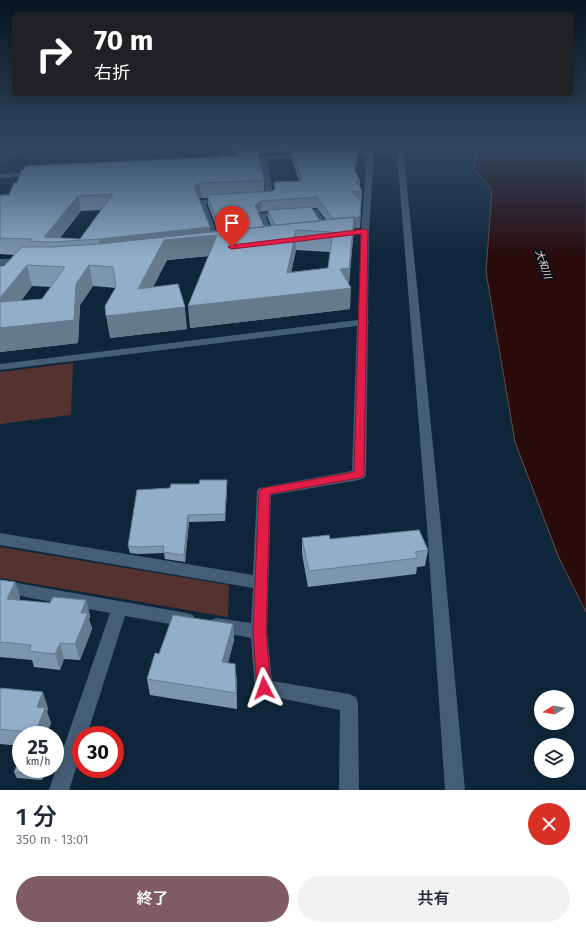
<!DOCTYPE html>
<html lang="ja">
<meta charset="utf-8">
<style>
:root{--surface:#fff;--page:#f2f2f3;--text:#1f2937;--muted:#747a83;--accent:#7f5c62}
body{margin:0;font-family:"Fira Sans","Noto Sans JP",sans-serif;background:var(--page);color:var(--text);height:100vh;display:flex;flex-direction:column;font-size:15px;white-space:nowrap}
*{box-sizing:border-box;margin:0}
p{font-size:13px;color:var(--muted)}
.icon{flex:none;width:22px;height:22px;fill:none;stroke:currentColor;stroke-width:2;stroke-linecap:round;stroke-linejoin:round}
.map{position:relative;height:790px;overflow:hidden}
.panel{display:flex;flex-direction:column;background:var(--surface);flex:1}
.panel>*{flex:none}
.top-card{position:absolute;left:12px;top:12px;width:562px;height:84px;border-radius:6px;box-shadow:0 2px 10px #0003;background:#202124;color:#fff;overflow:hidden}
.needle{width:26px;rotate:259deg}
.buttons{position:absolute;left:534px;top:690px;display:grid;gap:8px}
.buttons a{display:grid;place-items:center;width:40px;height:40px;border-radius:50%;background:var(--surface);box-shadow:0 2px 10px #0003;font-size:20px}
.speed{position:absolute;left:12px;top:726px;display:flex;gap:8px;font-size:20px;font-weight:700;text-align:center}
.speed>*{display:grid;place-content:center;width:52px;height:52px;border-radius:50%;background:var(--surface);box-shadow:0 2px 10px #0003;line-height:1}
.speed small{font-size:10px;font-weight:400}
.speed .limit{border:6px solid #d22;background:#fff;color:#111}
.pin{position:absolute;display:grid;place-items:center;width:34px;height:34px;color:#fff;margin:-41px -17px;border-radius:50% 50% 50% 0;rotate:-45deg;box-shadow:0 0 4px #0007}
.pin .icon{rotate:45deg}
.me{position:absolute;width:44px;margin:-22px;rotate:356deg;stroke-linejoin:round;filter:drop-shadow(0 0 3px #0008)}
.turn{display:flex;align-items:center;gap:14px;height:84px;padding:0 16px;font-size:18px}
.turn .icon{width:52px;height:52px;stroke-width:2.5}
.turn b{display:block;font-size:28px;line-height:34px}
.round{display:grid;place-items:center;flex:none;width:42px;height:42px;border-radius:21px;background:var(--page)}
.headline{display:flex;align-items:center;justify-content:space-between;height:68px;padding:0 16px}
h1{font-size:24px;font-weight:600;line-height:30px}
.cta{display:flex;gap:8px;margin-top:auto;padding:8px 16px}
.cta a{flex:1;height:46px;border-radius:24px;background:var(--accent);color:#fff;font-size:16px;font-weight:600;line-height:46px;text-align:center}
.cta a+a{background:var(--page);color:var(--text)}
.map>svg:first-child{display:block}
.green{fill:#533230}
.water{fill:#290b0b;stroke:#604f53}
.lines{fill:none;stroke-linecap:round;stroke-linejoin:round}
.secondary-tunnel{stroke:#2e4457;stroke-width:8;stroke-dasharray:8 4;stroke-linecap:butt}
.street{fill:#455e76;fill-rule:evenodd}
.wall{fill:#7e96ad;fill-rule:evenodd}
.shaded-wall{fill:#667a8d}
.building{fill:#92aec9;stroke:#667a8d;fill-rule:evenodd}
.route{fill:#e11d48;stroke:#92132f}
.labels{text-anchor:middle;stroke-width:4;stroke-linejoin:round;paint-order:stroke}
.far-water-label{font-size:10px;font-style:italic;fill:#f8dbd9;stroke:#060e17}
</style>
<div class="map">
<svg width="586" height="790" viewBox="0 0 586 790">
<rect width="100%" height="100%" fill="#0f263a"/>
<path class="green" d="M 73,363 L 71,415 L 0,424 L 0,372 Z
M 0,547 L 229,585 L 228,617 L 0,578 Z"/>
<path class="water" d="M 477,146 L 586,146 L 586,612 L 559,558 L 515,442 L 486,272 L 492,190 L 474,169 Z"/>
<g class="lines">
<path class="secondary-tunnel" d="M 0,160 L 31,146"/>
<path class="street" d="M 216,146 L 222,146 L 228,160 L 227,162 L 221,162 Z
M 397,146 L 403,146 L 441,526 L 465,790 L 445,790 L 427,526 L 397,153 L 374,154 L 369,231 L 368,320 L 369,322 L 368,324 L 366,475 L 364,478 L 359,480 L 271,495 L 267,632 L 272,681 L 349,694 L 356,697 L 358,703 L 359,790 L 339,790 L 340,710 L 258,694 L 255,688 L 251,638 L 211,630 L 209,625 L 211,620 L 217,618 L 251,623 L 253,588 L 0,545 L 0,533 L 253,575 L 257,491 L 259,488 L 352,471 L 357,326 L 0,370 L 0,364 L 358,320 L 361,231 L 367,154 L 343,154 L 340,152 L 343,150 L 368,149 L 371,148 L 374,149 L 397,149 Z
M 307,153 L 310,155 L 309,156 L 267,160 L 274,198 L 270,200 L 257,201 L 257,197 L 266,196 L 260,160 L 243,161 L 239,159 L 241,158 Z
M 35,172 L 39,174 L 38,176 L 0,178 L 0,174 Z
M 224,198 L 227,198 L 227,202 L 206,204 L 222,247 L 218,250 L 214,247 L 197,202 L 201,200 Z
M 314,209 L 317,209 L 333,234 L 332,236 L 326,236 L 312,214 L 266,217 L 276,242 L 272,245 L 269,244 L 257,215 L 261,213 Z
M 0,259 L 23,259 L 28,262 L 23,265 L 0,265 Z
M 0,580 L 187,613 L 193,615 L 195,620 L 193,625 L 187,627 L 125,616 L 87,735 L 81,735 L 81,753 L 69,790 L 49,790 L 110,613 L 0,592 Z"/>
</g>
<path class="wall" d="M 233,146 L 358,146 L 358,154 L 355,171 L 360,181 L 360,188 L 362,191 L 360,228 L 354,228 L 349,284 L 350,309 L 190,328 L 209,256 L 167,260 L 153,287 L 187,329 L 110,338 L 116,288 L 93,286 L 80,305 L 78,343 L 0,352 L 0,266 L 4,266 L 14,255 L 0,254 L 0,195 L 9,195 L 17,183 L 24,170 L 236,156 ZM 292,151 L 292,159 L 299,181 L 274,182 L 274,189 L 273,191 L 264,192 L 264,180 L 258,153 ZM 201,198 L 208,198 L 208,205 L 218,231 L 210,232 L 199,199 ZM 312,208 L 317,208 L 326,220 L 320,221 ZM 101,210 L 80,239 L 60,238 L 81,211 ZM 268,211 L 268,218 L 271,226 L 264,227 L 258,213 L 261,212 ZM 296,250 L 330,252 L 328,268 L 291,272 ZM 32,286 L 51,287 L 42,299 L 21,301 Z
M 227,487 L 225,521 L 189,522 L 185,562 L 165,559 L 164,553 L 138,554 L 130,553 L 128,546 Z
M 302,538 L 330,539 L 428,550 L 425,566 L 417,567 L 416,574 L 308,587 L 302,554 Z
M 0,580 L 15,582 L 20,598 L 19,600 L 50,603 L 86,600 L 90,616 L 89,619 L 92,629 L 80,660 L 64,659 L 60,670 L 34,667 L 32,660 L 0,657 Z
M 233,624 L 234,640 L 228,663 L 237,680 L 237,709 L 150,695 L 147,679 L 159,654 Z
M 0,688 L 48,708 L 47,712 L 51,723 L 46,735 L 21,735 L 21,746 L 0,744 Z
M 21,769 L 46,769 L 42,780 L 17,778 L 14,772 Z"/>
<path class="shaded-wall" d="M 358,146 L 358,154 L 354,179 L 354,169 Z
M 200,183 L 201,198 L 196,201 L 194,186 Z
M 78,196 L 81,211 L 57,241 L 44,237 Z
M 261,201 L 261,212 L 256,216 L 255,205 Z
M 360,217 L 360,228 L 354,228 L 348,288 L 351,288 L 350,309 L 190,328 L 188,306 L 340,269 L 333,220 Z
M 210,227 L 210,236 L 217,235 L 218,255 L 167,260 L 141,311 L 138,289 L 102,256 L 99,239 Z
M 296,230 L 296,250 L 287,294 L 287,273 Z
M 27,265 L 32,286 L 3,324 L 0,312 L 0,298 Z
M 89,265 L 93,286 L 80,305 L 78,343 L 0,352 L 0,328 L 76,284 Z
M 185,307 L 187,329 L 110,338 L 106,316 Z
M 227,480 L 227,487 L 225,521 L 225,514 Z
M 188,515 L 189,522 L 185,562 L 184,555 Z
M 15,582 L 20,598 L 12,615 L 7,599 Z
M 86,600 L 90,616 L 89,619 L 92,629 L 80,660 L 75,644 L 81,613 Z
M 233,624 L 234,640 L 224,678 L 222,662 Z
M 60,643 L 64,659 L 60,670 L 55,654 Z
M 235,664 L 237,680 L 237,709 L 236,693 Z
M 43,692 L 48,708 L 47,712 L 51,723 L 46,735 L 36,735 L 35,733 L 37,707 Z
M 41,769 L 46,769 L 42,780 L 40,774 Z"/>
<path class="building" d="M 340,146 L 358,146 L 354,169 L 360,181 L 356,181 L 362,191 L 352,192 L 361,201 L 360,217 L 354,218 L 354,217 L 333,219 L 317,197 L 261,201 L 255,205 L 264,227 L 221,231 L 207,195 L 273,191 L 275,189 L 274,182 L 302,181 L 292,149 Z
M 257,148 L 264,180 L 200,183 L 194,186 L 210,227 L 99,239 L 52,242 L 30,241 L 32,239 L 0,238 L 0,195 L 9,195 L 14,183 L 17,183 L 22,169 L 24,170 L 25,166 L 240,156 L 238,149 ZM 113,194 L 80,239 L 44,237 L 78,196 Z
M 311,207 L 320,221 L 275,225 L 268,210 Z
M 354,217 L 349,268 L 340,269 L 351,288 L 188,306 L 217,235 L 164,240 L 138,289 L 178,284 L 185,307 L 106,316 L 105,306 L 116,287 L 113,267 L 89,265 L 76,284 L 74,320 L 0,328 L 0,302 L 42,299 L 65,267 L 27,265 L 0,298 L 0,266 L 4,266 L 22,247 L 51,247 L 99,244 ZM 296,230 L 333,232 L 328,268 L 287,273 Z
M 200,480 L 227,480 L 225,514 L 188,515 L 184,555 L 163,552 L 164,546 L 137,547 L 128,546 L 137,490 L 170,488 L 171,484 L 199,484 Z
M 419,530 L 428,550 L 415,552 L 418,558 L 309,571 L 302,538 L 329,535 L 330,539 Z
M 0,580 L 15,582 L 7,599 L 50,603 L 53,597 L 86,600 L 81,613 L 88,613 L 75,644 L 60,643 L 55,654 L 29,651 L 31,645 L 0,642 Z
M 173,615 L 233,624 L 222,662 L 235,664 L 236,693 L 147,679 L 155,653 L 159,654 Z
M 0,688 L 43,692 L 37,707 L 45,708 L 35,733 L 0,729 Z
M 21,756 L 21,769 L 41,769 L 40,774 L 14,772 Z"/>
<linearGradient id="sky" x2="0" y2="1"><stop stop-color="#081520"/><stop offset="0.57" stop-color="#314760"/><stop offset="1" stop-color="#314760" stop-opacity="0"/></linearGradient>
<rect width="586" height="257" fill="url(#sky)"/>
<path class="route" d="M 365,229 L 368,231 L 364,475 L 362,477 L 359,478 L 270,494 L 266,632 L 271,688 L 269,693 L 264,695 L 259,693 L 257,688 L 253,632 L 259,491 L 261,489 L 264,488 L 354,472 L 361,234 L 232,249 L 228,247 L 232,245 Z"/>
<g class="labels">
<g class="far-water-label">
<text transform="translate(544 264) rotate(71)" y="4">大和川</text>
</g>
</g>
</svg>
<div class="buttons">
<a><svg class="needle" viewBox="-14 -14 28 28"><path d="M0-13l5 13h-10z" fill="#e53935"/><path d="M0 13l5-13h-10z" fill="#747a83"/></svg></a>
<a><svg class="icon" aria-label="layers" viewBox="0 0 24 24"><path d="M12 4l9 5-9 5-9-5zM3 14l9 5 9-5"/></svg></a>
</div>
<div class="speed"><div>25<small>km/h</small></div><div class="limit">30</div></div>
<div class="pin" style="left:232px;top:247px;background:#d93025"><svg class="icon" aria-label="arrive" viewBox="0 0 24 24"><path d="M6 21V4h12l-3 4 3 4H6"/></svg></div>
<svg class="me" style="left:264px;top:688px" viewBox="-20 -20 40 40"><path d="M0-17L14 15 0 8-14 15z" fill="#e11d48" stroke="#fff" stroke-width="4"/></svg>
<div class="top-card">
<div class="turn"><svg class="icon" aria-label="right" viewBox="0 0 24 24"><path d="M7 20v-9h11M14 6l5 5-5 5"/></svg><div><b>70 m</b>右折</div></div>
</div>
</div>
<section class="panel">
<div class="headline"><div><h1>1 分</h1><p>350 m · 13:01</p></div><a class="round" style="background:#d93025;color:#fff"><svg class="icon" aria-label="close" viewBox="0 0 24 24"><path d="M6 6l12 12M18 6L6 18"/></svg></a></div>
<div class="cta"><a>終了</a><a>共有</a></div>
</section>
